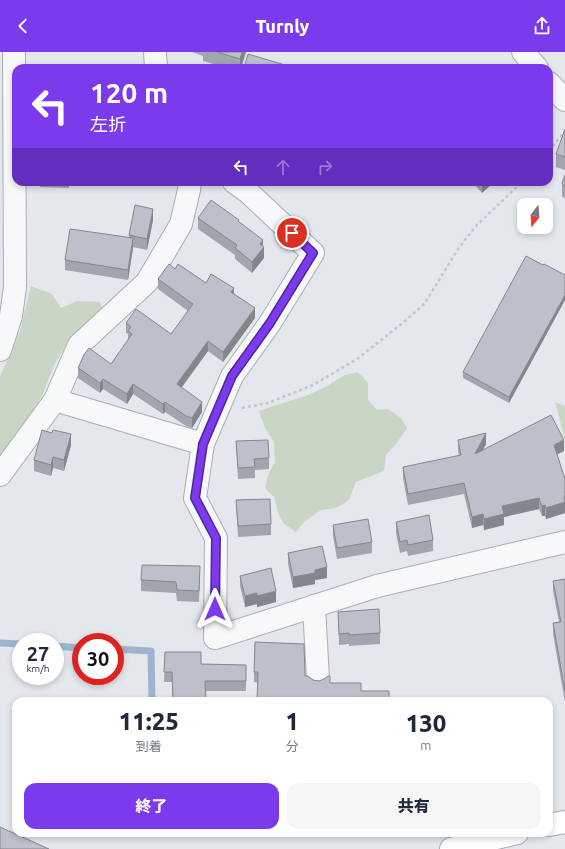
<!DOCTYPE html>
<html lang="ja">
<meta charset="utf-8">
<style>
:root{--surface:#fff;--page:#f6f6f7;--text:#1f2937;--muted:#747a83;--accent:#7c3aed}
body{margin:0;font-family:Ubuntu,"Noto Sans JP",sans-serif;background:var(--page);color:var(--text);height:100vh;display:flex;flex-direction:column;font-size:15px;white-space:nowrap}
*{box-sizing:border-box;margin:0}
p{font-size:13px;color:var(--muted)}
.icon{flex:none;width:22px;height:22px;fill:none;stroke:currentColor;stroke-width:2;stroke-linecap:round;stroke-linejoin:round}
.map{position:relative;flex:1;overflow:hidden}
.drawer{position:absolute;left:12px;top:645px;width:541px;height:140px;display:flex;flex-direction:column;background:var(--surface);border-radius:12px;box-shadow:0 2px 6px #0003}
.drawer>*{flex:none}
.top-card{position:absolute;left:12px;top:12px;width:541px;height:122px;border-radius:12px;box-shadow:0 2px 6px #0003;background:#7c3aed;color:#fff;overflow:hidden}
.needle{width:26px;rotate:197deg}
.tools{position:absolute;left:517px;top:146px;display:grid;gap:8px}
.tools a{display:grid;place-items:center;width:36px;height:36px;border-radius:8px;background:var(--surface);box-shadow:0 2px 6px #0003;font-size:20px}
.speed{position:absolute;left:12px;top:581px;display:flex;gap:8px;font-size:20px;font-weight:700;text-align:center}
.speed>*{display:grid;place-content:center;width:52px;height:52px;border-radius:50%;background:var(--surface);box-shadow:0 2px 6px #0003;line-height:1}
.speed small{font-size:10px;font-weight:400}
.speed .limit{border:6px solid #d22;background:#fff;color:#111}
.pin{position:absolute;display:grid;place-items:center;width:34px;height:34px;color:#fff;margin:-17px;border:2px solid #fff;border-radius:50%;box-shadow:0 1px 4px #0007}
.me{position:absolute;width:44px;margin:-22px;rotate:0deg;stroke-linejoin:round;filter:drop-shadow(0 0 3px #0008)}
.turn{display:flex;align-items:center;gap:14px;height:84px;padding:0 12px;font-size:18px}
.turn .icon{width:52px;height:52px;stroke-width:2.5}
.turn b{display:block;font-size:28px;line-height:34px}
.lanes{display:flex;align-items:center;height:38px;padding:0 12px;background:#0003;justify-content:center;gap:20px;direction:ltr}
.lanes .off{opacity:.35}
.eta{display:flex;justify-content:space-evenly;align-items:center;height:68px;text-align:center}
.eta b{font-size:24px;font-weight:800;line-height:28px}
.cta{display:flex;gap:8px;margin-top:auto;padding:8px 12px}
.cta a{flex:1;height:46px;border-radius:12px;background:var(--accent);color:#fff;font-size:16px;font-weight:800;line-height:46px;text-align:center}
.cta a+a{background:var(--page);color:var(--text)}
header{display:flex;justify-content:space-between;align-items:center;height:52px;padding:0 12px;background:var(--accent);color:#fff;font-size:18px;font-weight:800}
.map>svg:first-child{display:block}
.green{fill:#c9d6c5}
.lines{fill:none;stroke-linecap:round;stroke-linejoin:round}
.stream{stroke:#9fb4cc;stroke-width:7}
.minor-casing{stroke:#a9aeb7;stroke-width:24}
.major-casing{stroke:#a3abb8;stroke-width:24}
.path{stroke:#c2c5cb;stroke-width:2.5;stroke-dasharray:3 3;stroke-linecap:butt}
.minor{stroke:#f7f8fa;stroke-width:22}
.major{stroke:#fff;stroke-width:22}
.wall{fill:#a1a5ae}
.shaded-wall{fill:#83868d}
.building{fill:#bbc0ca;stroke:#83868d}
.route-casing{stroke:#51269a;stroke-width:10}
.route{stroke:#7c3aed;stroke-width:7}
</style>
<header><svg class="icon" aria-label="back" viewBox="0 0 24 24"><path d="M15 5l-7 7 7 7"/></svg>Turnly<svg class="icon" aria-label="share" viewBox="0 0 24 24"><path d="M12 15V3M7 8l5-5 5 5M5 13v7h14v-7"/></svg></header>
<div class="map">
<svg width="565" height="797" viewBox="0 0 565 797">
<rect width="100%" height="100%" fill="#e4e7ec"/>
<path class="green" d="M 31,234 L 52,242 L 61,256 L 77,249 L 100,250 L 104,263 L 74,281 L 55,311 L 42,344 L 21,378 L 0,408 L 0,325 L 20,279 Z
M 358,320 L 368,331 L 368,348 L 377,358 L 388,357 L 401,366 L 407,376 L 396,392 L 386,403 L 384,419 L 356,430 L 349,448 L 336,456 L 321,458 L 304,470 L 296,480 L 284,472 L 279,463 L 274,445 L 265,436 L 268,423 L 275,410 L 274,390 L 265,376 L 259,359 L 308,343 L 327,334 L 345,323 Z
M 555,350 L 565,354 L 565,387 Z"/>
<g class="lines">
<path class="stream" d="M 0,591 L 21,592
M 55,594 L 81,596
M 115,597 L 151,599 L 152,649"/>
<defs>
<path id="minor" d="M 155,0 L 156,16
M 523,0 L 537,16
M 549,31 L 565,48
M 234,130 L 249,141 L 313,201 L 270,271 L 232,324 L 203,392 L 195,446 L 216,486 L 215,586 L 377,534 L 565,490
M 0,298 L 11,264 L 15,235 L 14,0
M 55,348 L 203,392
M 0,423 L 55,348 L 79,293 L 147,230 L 181,172 L 189,138 L 190,130
M 314,554 L 318,627"/>
<path id="major" d="M 549,773 L 565,770
M 451,797 L 517,781"/>
</defs>
<use href="#minor" class="minor-casing"/>
<use href="#major" class="major-casing"/>
<path class="path" d="M 549,99 L 565,79
M 242,356 L 268,351 L 313,333 L 357,307 L 404,270 L 425,251 L 458,197 L 477,173 L 522,130"/>
<use href="#minor" class="minor"/>
<use href="#major" class="major"/>
</g>
<path class="wall" d="M 192,0 L 246,0 L 241,16 L 227,16 L 203,9 L 203,4 Z
M 565,77 L 565,118 L 556,115 L 556,102 Z
M 565,123 L 565,147 L 562,144 L 562,131 Z
M 40,130 L 69,130 L 69,136 L 40,135 Z
M 472,130 L 494,130 L 482,141 Z
M 198,166 L 239,170 L 263,194 L 264,206 L 252,221 L 235,207 L 235,203 L 198,177 Z
M 153,168 L 147,198 L 133,195 L 128,228 L 65,218 L 65,208 L 129,186 L 129,183 Z
M 543,213 L 565,223 L 565,248 L 509,351 L 463,326 L 463,320 Z
M 175,217 L 206,231 L 234,242 L 255,266 L 223,310 L 208,299 L 181,335 L 202,360 L 192,376 L 186,374 L 165,360 L 163,362 L 133,342 L 127,352 L 103,337 L 100,341 L 78,326 L 78,316 L 111,312 L 128,289 L 128,282 L 126,281 L 126,271 L 171,282 L 188,259 L 158,237 L 158,227 Z
M 458,388 L 486,392 L 483,398 L 564,399 L 557,402 L 565,427 L 565,461 L 546,467 L 545,464 L 542,464 L 539,457 L 504,465 L 504,473 L 484,478 L 483,473 L 472,476 L 464,442 L 408,453 L 403,426 L 403,415 L 459,404 L 458,399 Z
M 236,389 L 269,406 L 269,417 L 255,418 L 255,426 L 238,427 Z
M 71,393 L 64,419 L 53,416 L 51,424 L 34,419 L 34,408 Z
M 236,448 L 271,472 L 271,483 L 238,485 Z
M 396,470 L 433,488 L 433,499 L 408,504 L 407,499 L 400,501 L 396,481 Z
M 333,473 L 372,490 L 372,501 L 337,507 L 333,484 Z
M 288,501 L 327,526 L 315,528 L 315,532 L 293,536 L 288,512 Z
M 240,524 L 276,550 L 257,555 L 257,552 L 245,555 L 240,534 Z
M 200,525 L 199,550 L 177,549 L 176,541 L 141,539 L 141,528 Z
M 565,527 L 565,650 L 553,582 L 553,571 L 559,570 L 553,539 L 553,529 Z
M 338,560 L 380,581 L 380,592 L 349,594 L 349,592 L 339,593 Z
M 165,600 L 201,612 L 246,613 L 246,639 L 206,639 L 206,649 L 172,649 L 172,630 L 164,630 Z
M 254,620 L 305,624 L 313,628 L 330,631 L 361,639 L 389,649 L 254,630 Z"/>
<path class="shaded-wall" d="M 242,0 L 246,0 L 241,16 L 240,16 L 240,7 Z
M 551,72 L 551,83 L 549,85 L 549,74 Z
M 482,130 L 494,130 L 482,141 Z
M 153,157 L 153,168 L 147,198 L 147,187 Z
M 133,186 L 133,196 L 128,228 L 128,218 Z
M 263,188 L 263,196 L 264,195 L 264,206 L 252,221 L 252,210 L 260,192 Z
M 234,236 L 234,246 L 231,240 Z
M 565,243 L 565,248 L 509,351 L 509,345 Z
M 255,256 L 255,266 L 223,310 L 223,300 Z
M 208,289 L 208,299 L 177,342 L 177,332 Z
M 103,327 L 103,337 L 100,341 L 100,331 Z
M 133,332 L 133,342 L 127,352 L 127,342 Z
M 165,350 L 165,360 L 163,362 L 163,352 Z
M 202,350 L 202,360 L 192,376 L 192,366 Z
M 486,381 L 486,392 L 475,413 L 475,402 Z
M 71,382 L 71,393 L 64,419 L 64,408 Z
M 564,388 L 564,399 L 554,404 L 554,393 Z
M 53,405 L 53,416 L 51,424 L 51,413 Z
M 565,444 L 565,461 L 546,467 L 546,456 Z
M 539,446 L 539,457 L 504,465 L 504,473 L 484,478 L 484,467 L 502,454 Z
M 545,453 L 545,464 L 542,464 L 542,454 Z
M 483,462 L 483,473 L 472,476 L 472,465 Z
M 327,515 L 327,526 L 315,528 L 315,532 L 293,536 L 293,525 L 315,518 Z
M 276,539 L 276,550 L 257,555 L 257,544 Z
M 257,541 L 257,552 L 245,555 L 245,544 Z"/>
<path class="building" d="M 217,0 L 242,0 L 240,7 Z
M 248,2 L 285,13 L 284,16 L 244,16 Z
M 549,69 L 551,72 L 549,74 Z
M 565,77 L 565,105 L 556,102 Z
M 565,123 L 565,135 L 562,131 Z
M 211,148 L 239,168 L 238,169 L 263,188 L 260,192 L 264,195 L 252,210 L 235,196 L 237,193 L 198,166 Z
M 135,153 L 153,157 L 147,187 L 129,183 Z
M 70,177 L 133,186 L 128,218 L 65,208 Z
M 526,204 L 543,213 L 544,212 L 565,223 L 565,243 L 509,345 L 463,320 Z
M 169,212 L 175,217 L 178,212 L 206,231 L 211,222 L 234,236 L 231,240 L 255,256 L 223,300 L 208,289 L 177,332 L 202,350 L 192,366 L 186,364 L 165,350 L 163,352 L 133,332 L 127,342 L 103,327 L 100,331 L 78,316 L 84,303 L 89,296 L 111,312 L 132,282 L 128,279 L 131,275 L 126,271 L 136,257 L 171,282 L 193,252 L 158,227 Z
M 551,363 L 564,388 L 554,393 L 565,427 L 565,444 L 564,444 L 565,450 L 546,456 L 545,453 L 542,454 L 539,446 L 502,454 L 504,462 L 484,467 L 483,462 L 472,465 L 464,431 L 408,442 L 403,415 L 461,403 L 458,388 L 486,381 L 475,402 Z
M 42,378 L 52,381 L 53,378 L 71,382 L 64,408 L 53,405 L 51,413 L 34,408 Z
M 268,388 L 269,406 L 254,407 L 255,415 L 238,416 L 236,389 Z
M 270,447 L 271,472 L 238,474 L 236,448 Z
M 429,463 L 433,488 L 408,493 L 407,488 L 400,490 L 396,470 Z
M 368,467 L 372,490 L 337,496 L 333,473 Z
M 322,494 L 327,515 L 315,518 L 315,521 L 293,525 L 288,501 Z
M 142,513 L 200,514 L 199,539 L 177,538 L 176,530 L 141,528 Z
M 271,516 L 276,539 L 257,544 L 257,541 L 245,544 L 240,524 Z
M 565,527 L 565,639 L 553,571 L 561,570 L 553,529 Z
M 379,557 L 380,581 L 349,583 L 349,581 L 339,582 L 338,560 Z
M 255,590 L 304,592 L 305,624 L 308,624 L 313,628 L 319,629 L 324,627 L 328,624 L 330,624 L 330,631 L 361,631 L 361,639 L 389,639 L 389,649 L 257,649 L 258,620 L 254,620 Z
M 165,600 L 201,600 L 201,612 L 246,613 L 246,629 L 205,629 L 206,649 L 173,649 L 172,620 L 164,620 Z
M 0,775 L 49,797 L 0,797 Z"/>
<g class="lines">
<defs>
<path id="route" d="M 215,557 L 216,486 L 195,446 L 203,392 L 232,324 L 270,271 L 313,201 L 292,181"/>
</defs>
<use href="#route" class="route-casing"/>
<use href="#route" class="route"/>
</g>
</svg>
<div class="tools">
<a><svg class="needle" viewBox="-14 -14 28 28"><path d="M0-13l5 13h-10z" fill="#e53935"/><path d="M0 13l5-13h-10z" fill="#747a83"/></svg></a>
</div>
<div class="speed"><div>27<small>km/h</small></div><div class="limit">30</div></div>
<div class="pin" style="left:292px;top:181px;background:#d93025"><svg class="icon" aria-label="arrive" viewBox="0 0 24 24"><path d="M6 21V4h12l-3 4 3 4H6"/></svg></div>
<svg class="me" style="left:215px;top:557px" viewBox="-20 -20 40 40"><path d="M0-17L14 15 0 8-14 15z" fill="#7c3aed" stroke="#fff" stroke-width="4"/></svg>
<div class="top-card">
<div class="turn"><svg class="icon" aria-label="left" viewBox="0 0 24 24"><path d="M17 20v-9H6M10 6l-5 5 5 5"/></svg><div><b>120 m</b>左折</div></div>
<div class="lanes"><svg class="icon" aria-label="left" viewBox="0 0 24 24"><path d="M17 20v-9H6M10 6l-5 5 5 5"/></svg><svg class="icon off" aria-label="ahead" viewBox="0 0 24 24"><path d="M12 20V5M6 11l6-6 6 6"/></svg><svg class="icon off" aria-label="right" viewBox="0 0 24 24"><path d="M7 20v-9h11M14 6l5 5-5 5"/></svg></div>
</div>
<section class="drawer">
<div class="eta">
<div><b>11:25</b><p>到着</p></div>
<div><b>1</b><p>分</p></div>
<div><b>130</b><p>m</p></div>
</div>
<div class="cta"><a>終了</a><a>共有</a></div>
</section>
</div>
